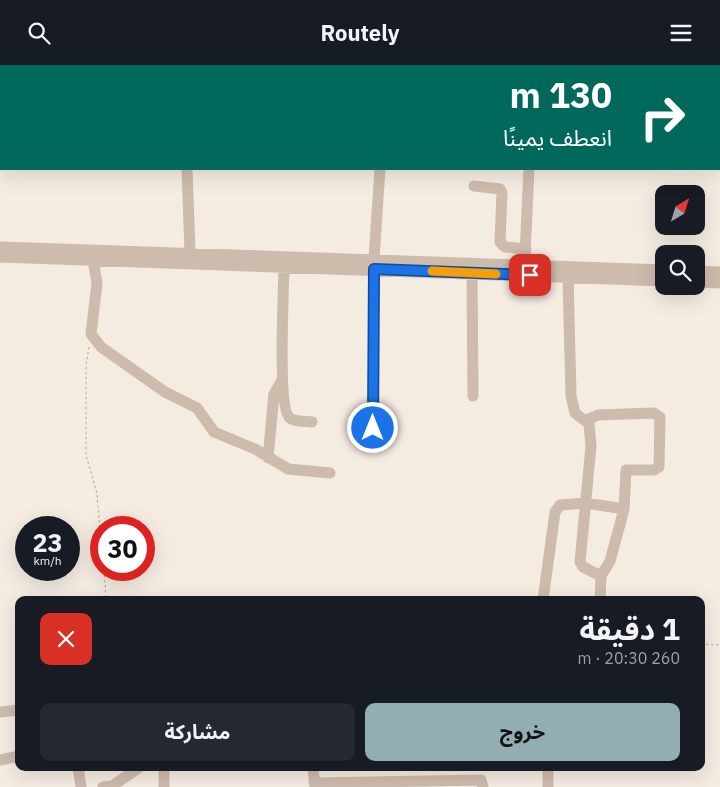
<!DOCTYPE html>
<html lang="ar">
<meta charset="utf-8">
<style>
:root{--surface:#171b24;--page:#242831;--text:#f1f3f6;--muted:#9ea1a6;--accent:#92aeb2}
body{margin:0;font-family:"IBM Plex Sans","Noto Sans Arabic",sans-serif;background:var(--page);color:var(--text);direction:rtl;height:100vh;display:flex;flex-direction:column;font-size:19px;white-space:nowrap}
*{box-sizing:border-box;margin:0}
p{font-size:16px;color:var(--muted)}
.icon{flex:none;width:28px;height:28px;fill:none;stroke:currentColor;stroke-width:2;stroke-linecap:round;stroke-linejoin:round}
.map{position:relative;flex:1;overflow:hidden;direction:ltr}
.panel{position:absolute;left:15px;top:531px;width:690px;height:175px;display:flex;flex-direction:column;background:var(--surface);border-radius:10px;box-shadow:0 5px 20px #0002;direction:rtl}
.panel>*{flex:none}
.guide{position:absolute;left:0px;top:0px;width:720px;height:105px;box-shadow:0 5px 20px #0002;direction:rtl;background:#00695c;color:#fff;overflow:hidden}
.needle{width:32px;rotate:38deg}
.tools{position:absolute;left:655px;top:120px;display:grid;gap:10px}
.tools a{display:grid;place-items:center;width:50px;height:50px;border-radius:10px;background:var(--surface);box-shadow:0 5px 20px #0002;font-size:25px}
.speed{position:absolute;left:15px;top:451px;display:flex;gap:10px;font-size:25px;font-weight:700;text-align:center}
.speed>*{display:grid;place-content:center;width:65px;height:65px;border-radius:50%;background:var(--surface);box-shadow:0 5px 20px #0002;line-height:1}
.speed small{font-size:12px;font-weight:400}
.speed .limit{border:8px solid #d22;background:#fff;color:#111}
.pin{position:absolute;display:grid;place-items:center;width:42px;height:42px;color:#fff;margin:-21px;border-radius:10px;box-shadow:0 2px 8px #0006}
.me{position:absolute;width:55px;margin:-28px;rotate:0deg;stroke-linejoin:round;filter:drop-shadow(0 0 4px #0008)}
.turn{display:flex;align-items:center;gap:18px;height:105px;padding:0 25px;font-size:22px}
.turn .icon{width:65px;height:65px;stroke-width:2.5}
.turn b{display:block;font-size:35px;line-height:42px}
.round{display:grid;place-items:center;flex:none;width:52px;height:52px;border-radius:10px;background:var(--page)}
.headline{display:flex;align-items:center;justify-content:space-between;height:85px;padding:0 25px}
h1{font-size:30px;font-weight:700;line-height:38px}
.button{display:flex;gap:10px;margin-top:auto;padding:10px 25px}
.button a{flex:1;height:58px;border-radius:10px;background:var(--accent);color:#111;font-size:20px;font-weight:700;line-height:58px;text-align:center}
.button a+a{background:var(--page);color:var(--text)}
header{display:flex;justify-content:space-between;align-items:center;height:65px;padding:0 25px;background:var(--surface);font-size:22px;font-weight:700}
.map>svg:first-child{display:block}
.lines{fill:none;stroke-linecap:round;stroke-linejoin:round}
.path{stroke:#b9a596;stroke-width:1;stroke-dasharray:2.5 2.5;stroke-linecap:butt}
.minor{stroke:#cdbbac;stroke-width:11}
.route-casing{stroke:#114b97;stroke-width:12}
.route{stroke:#1a73e8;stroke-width:9}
.slow{stroke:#f59e0b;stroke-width:9}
</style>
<header><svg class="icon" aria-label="menu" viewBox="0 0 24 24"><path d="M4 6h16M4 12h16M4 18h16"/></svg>Routely<svg class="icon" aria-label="search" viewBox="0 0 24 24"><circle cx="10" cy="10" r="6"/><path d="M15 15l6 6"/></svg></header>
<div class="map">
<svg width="720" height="722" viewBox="0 0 720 722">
<rect width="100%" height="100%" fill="#f4ebe1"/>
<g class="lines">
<path class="path" d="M 89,282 L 86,300 L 86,390 L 97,429 L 101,477
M 104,505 L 106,535
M 701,579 L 720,580"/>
<path class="minor" d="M 176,0 L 177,1
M 385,0 L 385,1
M 513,0 L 513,1
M 9,1 L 10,0
M 0,13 L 1,11
M 187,104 L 190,187
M 474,121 L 500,124 L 502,128 L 500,177 L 505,182 L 526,184
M 0,182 L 664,205
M 525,189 L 529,104
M 0,192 L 664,216
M 374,193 L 380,104
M 93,194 L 97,218 L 91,269 L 101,282 L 165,327 L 197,343 L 214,367 L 255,384 L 288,404 L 330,408
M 284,201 C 284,222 277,344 290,353 C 294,357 307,356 312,357
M 696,206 L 720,207
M 472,208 L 473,331
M 568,212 L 571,331 L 575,348 L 589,359 L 591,381 L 580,497 L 583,502 L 601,511 L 600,535
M 696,217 L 720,218
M 587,355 L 598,350 L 654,348 L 660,352 L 659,402 L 654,405 L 626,405 L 624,444 L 619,463 L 610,496 L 601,511
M 373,363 L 374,204
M 268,393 L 274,329 L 282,315
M 543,535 L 555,447 L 560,440 L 586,438 L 624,444
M 0,647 L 19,645
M 0,695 L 19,691
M 78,702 L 81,722
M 313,702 L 315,722
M 548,702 L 548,722
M 314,718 L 481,715 L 483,722
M 103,722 L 112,721 L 140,702
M 164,722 L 164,702"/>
</g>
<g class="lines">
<defs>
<path id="route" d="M 373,363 L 374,204 L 530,210"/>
</defs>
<use href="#route" class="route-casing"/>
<use href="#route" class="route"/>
<path class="slow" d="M 432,206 L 496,209"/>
</g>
</svg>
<div class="tools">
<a><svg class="needle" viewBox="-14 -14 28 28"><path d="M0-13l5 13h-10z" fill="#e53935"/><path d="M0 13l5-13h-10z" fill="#9ea1a6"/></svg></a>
<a><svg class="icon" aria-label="search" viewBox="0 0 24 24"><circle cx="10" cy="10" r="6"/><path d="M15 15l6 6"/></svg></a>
</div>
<div class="speed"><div>23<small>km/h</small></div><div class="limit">30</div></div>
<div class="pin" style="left:530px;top:210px;background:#d93025"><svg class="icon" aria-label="arrive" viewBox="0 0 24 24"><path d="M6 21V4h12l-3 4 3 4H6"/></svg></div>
<svg class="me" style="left:373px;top:363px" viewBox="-20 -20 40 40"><circle r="17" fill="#1a73e8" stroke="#fff" stroke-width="3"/><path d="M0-11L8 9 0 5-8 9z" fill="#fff"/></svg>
<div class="guide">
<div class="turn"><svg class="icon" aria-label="right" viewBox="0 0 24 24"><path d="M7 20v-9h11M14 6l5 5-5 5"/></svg><div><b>130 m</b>انعطف يمينًا</div></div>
</div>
<section class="panel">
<div class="headline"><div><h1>1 دقيقة</h1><p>260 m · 20:30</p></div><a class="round" style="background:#d93025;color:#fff"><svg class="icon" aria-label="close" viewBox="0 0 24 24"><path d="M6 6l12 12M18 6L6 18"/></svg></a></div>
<div class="button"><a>خروج</a><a>مشاركة</a></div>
</section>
</div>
